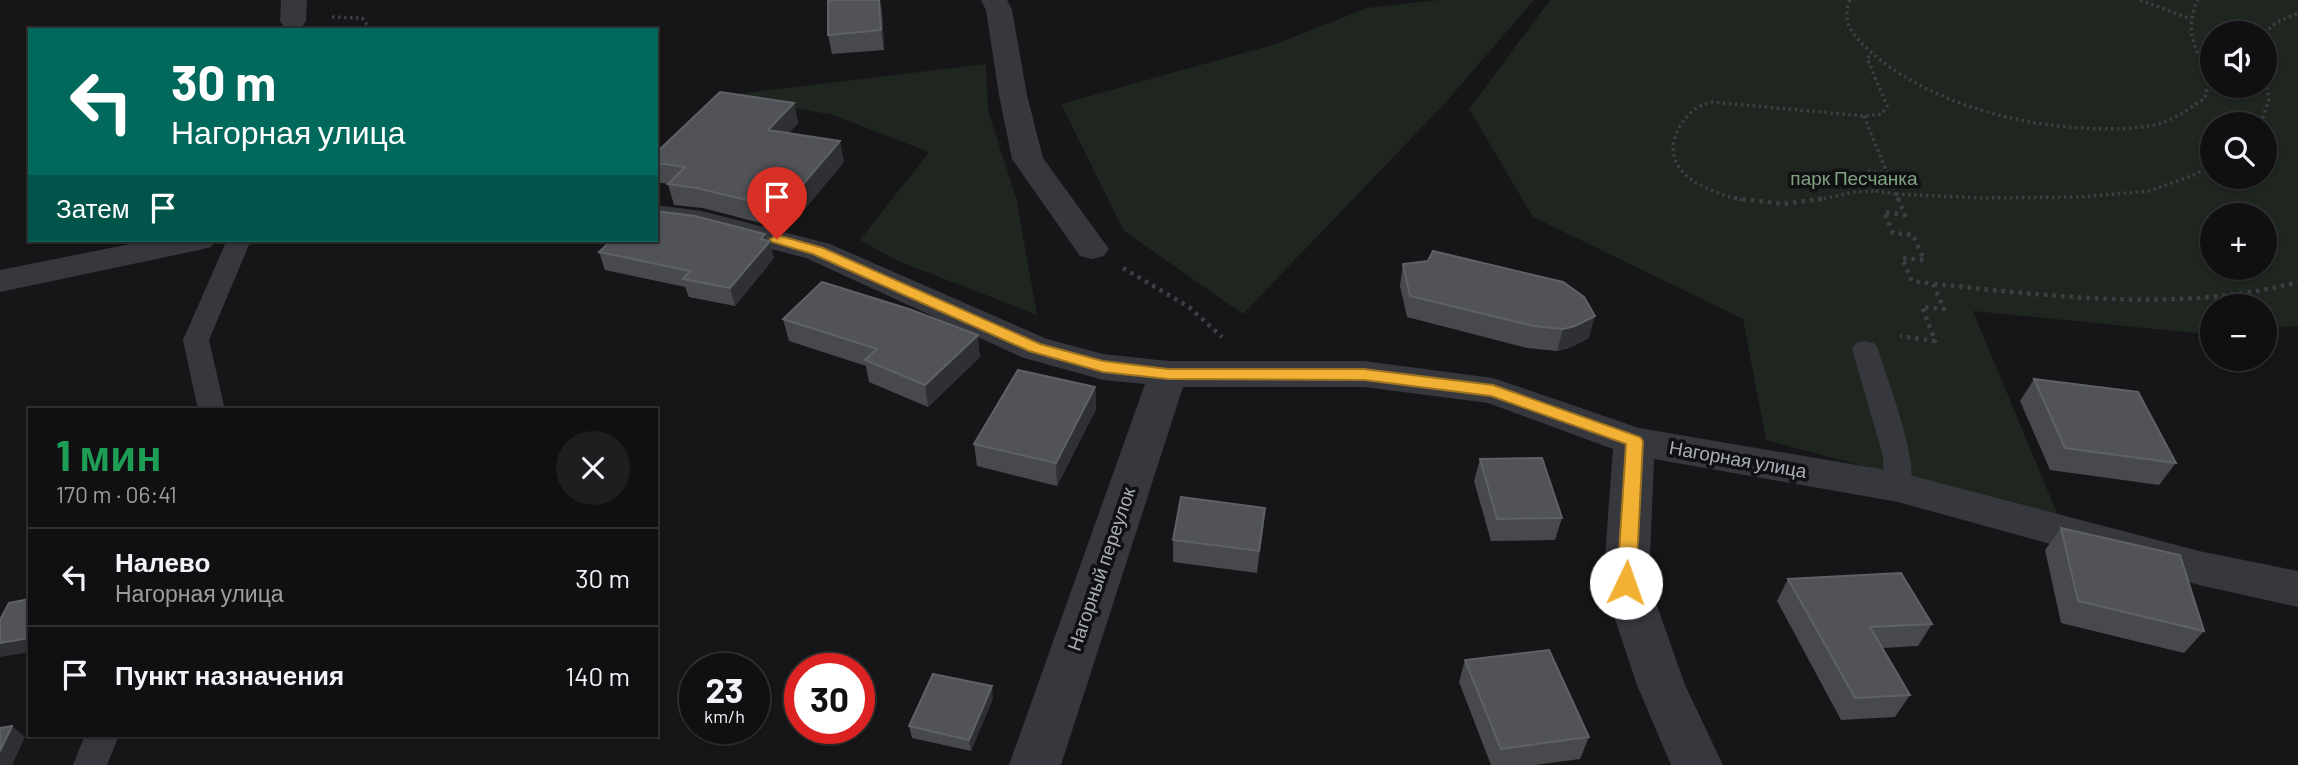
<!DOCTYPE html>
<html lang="ru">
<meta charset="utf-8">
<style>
:root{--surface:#101012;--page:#1e1e20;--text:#f1f3f6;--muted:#9c9d9f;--line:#303032}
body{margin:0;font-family:Barlow,sans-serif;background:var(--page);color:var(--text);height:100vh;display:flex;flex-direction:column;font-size:26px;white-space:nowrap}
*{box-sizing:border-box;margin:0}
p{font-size:23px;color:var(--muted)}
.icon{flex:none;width:38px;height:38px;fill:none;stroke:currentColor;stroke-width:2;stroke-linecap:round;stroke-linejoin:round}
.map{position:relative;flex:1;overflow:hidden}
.sheet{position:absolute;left:28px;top:408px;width:630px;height:329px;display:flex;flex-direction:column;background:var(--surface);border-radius:0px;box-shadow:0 2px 5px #0004,0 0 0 2px var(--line)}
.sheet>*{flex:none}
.hud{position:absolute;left:28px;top:28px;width:630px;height:214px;border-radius:0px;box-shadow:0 2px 5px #0004,0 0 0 2px var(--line);background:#00695c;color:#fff;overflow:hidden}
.controls{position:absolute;left:2200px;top:21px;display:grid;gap:14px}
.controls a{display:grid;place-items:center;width:77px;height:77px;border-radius:50%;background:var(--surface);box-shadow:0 2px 5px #0004,0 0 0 2px var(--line);font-size:35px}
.speed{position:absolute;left:679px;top:653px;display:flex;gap:14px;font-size:35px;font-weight:700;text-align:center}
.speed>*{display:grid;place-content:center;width:91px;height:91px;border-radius:50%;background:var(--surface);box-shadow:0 2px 5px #0004,0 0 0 2px var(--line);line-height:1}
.speed small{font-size:18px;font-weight:400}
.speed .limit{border:10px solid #d22;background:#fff;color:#111}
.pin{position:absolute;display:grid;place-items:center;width:60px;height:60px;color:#fff;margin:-72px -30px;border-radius:50% 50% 50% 0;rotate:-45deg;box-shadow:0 0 7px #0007}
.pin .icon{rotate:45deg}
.me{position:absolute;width:77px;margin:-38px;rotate:3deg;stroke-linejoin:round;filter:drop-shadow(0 0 5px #0008)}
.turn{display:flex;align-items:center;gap:24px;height:147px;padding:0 28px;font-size:32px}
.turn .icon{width:91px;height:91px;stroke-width:2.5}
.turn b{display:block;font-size:49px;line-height:60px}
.then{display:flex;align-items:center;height:66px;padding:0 28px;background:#0003;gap:14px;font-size:26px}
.round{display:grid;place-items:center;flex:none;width:74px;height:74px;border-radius:37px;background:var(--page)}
.summary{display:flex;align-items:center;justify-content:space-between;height:119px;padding:0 28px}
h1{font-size:42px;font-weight:700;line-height:52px;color:#1e9e55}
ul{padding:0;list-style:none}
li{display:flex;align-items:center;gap:21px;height:98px;padding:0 28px;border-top:2px solid var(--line)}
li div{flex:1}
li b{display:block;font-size:26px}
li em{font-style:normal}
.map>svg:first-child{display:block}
.green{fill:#1e261f;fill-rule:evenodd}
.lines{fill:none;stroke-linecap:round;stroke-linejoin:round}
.path-far1{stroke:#3d3f44;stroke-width:3.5;stroke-dasharray:2.5 3.5;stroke-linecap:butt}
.path{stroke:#3d3f44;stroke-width:4.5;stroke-dasharray:3.5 5;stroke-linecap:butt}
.lane{fill:#37383d;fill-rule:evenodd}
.street{fill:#37383d;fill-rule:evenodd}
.wall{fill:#47494d}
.shaded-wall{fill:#2f3033}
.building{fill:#525359;stroke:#5f6168;stroke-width:2}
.route{fill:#f2b134;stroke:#9d7322;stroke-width:2}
.labels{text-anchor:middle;stroke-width:7;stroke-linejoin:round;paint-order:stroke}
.park-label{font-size:19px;fill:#7fa381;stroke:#111113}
.street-label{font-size:19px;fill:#a8adb8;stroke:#111113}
</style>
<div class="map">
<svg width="2298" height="765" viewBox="0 0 2298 765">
<rect width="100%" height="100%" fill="#161618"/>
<path class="green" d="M 1439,0 L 1534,0 L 1447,101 L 1243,314 L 1124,231 L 1061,104 L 1276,44 L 1367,8 Z
M 1550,0 L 2298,0 L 2298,326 L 2265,328 L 2264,306 L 2212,306 L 2212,331 L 2194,333 L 1973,311 L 2059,518 L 1766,440 L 1743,319 L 1533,217 L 1469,109 ZM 2212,33 L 2264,33 L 2264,86 L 2212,86 ZM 2212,124 L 2264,124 L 2264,177 L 2212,177 ZM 2212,215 L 2264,215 L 2264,268 L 2212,268 Z
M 986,64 L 988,111 L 1016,197 L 1037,315 L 898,261 L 860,240 L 929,152 L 833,115 L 728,95 Z"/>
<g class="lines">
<path class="path-far1" d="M 1850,0 C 1840,23 1855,38 1872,53 C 1939,112 2062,138 2149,126 C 2171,123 2187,110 2205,98 L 2210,75 C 2194,50 2184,28 2198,0
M 2140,0 L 2191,19
M 332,17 L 362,18 L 371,30
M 2264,33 L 2277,22 L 2298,13
M 1864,116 L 1887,173 L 1868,171 L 1876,191 L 1896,194 L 1899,200
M 2261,124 L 2269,99 L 2264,76
M 1896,194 L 1982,198 L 2078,197 L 2149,191 L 2194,175 L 2212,164
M 1742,200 C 1707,192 1656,172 1679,128 C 1687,114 1696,106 1712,102 L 1864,116 L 1882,114 L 1887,106 L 1867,58 L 1872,55
M 1818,200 L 1854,192 L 1876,191"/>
<path class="path" d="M 1734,198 L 1783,204 L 1826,198
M 1898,198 L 1905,215 L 1884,212 L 1893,233 L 1913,235 L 1924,260 L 1902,258 L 1912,281 L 1933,284 L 1944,309 L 1922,307 L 1935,341 L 1900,336
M 1123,268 L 1189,307 L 1222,337
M 1934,284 C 2053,296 2180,313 2298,282"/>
<path class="lane" d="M 227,240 L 251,240 L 209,340 L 225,410 L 198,410 L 183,340 Z
M 1865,341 L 1874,343 L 1878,349 C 1887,380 1923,468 1908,494 L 1898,497 L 1888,494 L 1884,487 L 1883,456 L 1852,349 L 1856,343 Z
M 85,735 L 119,735 L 107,765 L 73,765 Z"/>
<path class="street" d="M 281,0 L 307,0 L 306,21 L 302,27 L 293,29 L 284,27 L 280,21 Z
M 981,0 L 1007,0 L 1012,10 L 1027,95 L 1043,158 L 1109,249 L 1104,256 L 1092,259 L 1080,256 L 1012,159 L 999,95 L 986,10 Z
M 656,205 L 702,211 L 830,244 L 1047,339 L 1103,354 L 1168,361 L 1364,361 L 1493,378 L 1639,428 L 1898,472 L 2199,551 L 2298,571 L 2298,607 L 2199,585 L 1898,502 L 1654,459 L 1649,583 L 1685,685 L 1723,765 L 1671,765 L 1637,685 L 1603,583 L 1613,449 L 1488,403 L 1364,387 L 1183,387 L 1061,765 L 1009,765 L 1145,384 L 1103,380 L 1021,357 L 806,258 L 701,231 L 656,225 Z
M 150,240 L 216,240 L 211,247 L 199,250 L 0,292 L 0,270 Z"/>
</g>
<path class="wall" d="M 882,10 L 884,50 L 832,54 L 828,35 Z
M 794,103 L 798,123 L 788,133 L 844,162 L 787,230 L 703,208 L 674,205 L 668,184 L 656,182 L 656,153 Z
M 765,234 L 774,258 L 735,306 L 689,297 L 685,287 L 605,270 L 599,252 Z
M 1403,264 L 1589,338 L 1569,348 L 1557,351 L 1527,348 L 1407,317 L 1400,286 Z
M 783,319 L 980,357 L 928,407 L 869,382 L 866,366 L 789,341 Z
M 2034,379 L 2176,463 L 2159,485 L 2050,470 L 2020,401 Z
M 1095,387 L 1096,409 L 1057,486 L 977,466 L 974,444 Z
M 1480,459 L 1562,518 L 1555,540 L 1491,541 L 1474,481 Z
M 1265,508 L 1263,530 L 1257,573 L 1173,562 L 1173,540 Z
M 2061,528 L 2204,631 L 2184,653 L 2061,623 L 2045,550 Z
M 1788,579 L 1932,624 L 1918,646 L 1882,648 L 1910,695 L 1895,717 L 1841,720 L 1777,601 Z
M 1465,660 L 1589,737 L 1580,759 L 1535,765 L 1491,765 L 1459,682 Z
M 993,698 L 971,751 L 912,738 L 909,726 Z"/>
<path class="shaded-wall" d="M 879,0 L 880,0 L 882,10 L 884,50 L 881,30 Z
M 794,103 L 798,123 L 773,151 L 768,130 Z
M 840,141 L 844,162 L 787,230 L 782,209 Z
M 765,234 L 768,243 L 770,241 L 774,258 L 735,306 L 730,288 L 761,239 Z
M 1595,316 L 1589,338 L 1569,348 L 1557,351 L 1563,329 Z
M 978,335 L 980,357 L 928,407 L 925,385 Z
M 1095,387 L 1096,409 L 1057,486 L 1056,463 Z
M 1265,508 L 1263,530 L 1257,573 L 1259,551 Z
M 30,638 L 30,652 L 0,657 L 0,643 Z
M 992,686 L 993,698 L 971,751 L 969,740 Z
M 12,726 L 25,737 L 12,765 L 0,765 L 0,751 Z"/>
<path class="building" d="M 828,0 L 879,0 L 881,30 L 828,35 Z
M 720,92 L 794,103 L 768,130 L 840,141 L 782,209 L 697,188 L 668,184 L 685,167 L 656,163 L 656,153 Z
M 656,211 L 695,216 L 765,234 L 761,239 L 770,241 L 730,288 L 683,279 L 690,271 L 599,252 L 612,240 L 656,240 Z
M 1433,251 L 1563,282 L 1584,297 L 1595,316 L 1575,326 L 1563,329 L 1533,326 L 1410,296 L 1403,264 L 1428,261 Z
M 822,282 L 909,309 L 978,335 L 925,385 L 865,360 L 877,349 L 783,319 Z
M 1018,370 L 1095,387 L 1056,463 L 974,444 Z
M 2034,379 L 2138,392 L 2176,463 L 2065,448 Z
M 1542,458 L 1562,518 L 1497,519 L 1480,459 Z
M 1181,497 L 1265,508 L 1259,551 L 1173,540 Z
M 2061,528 L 2180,555 L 2204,631 L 2078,601 Z
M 1901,573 L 1932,624 L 1870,627 L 1910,695 L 1855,698 L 1788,579 Z
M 30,599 L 30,638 L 0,643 L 0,620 L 9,603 Z
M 1549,650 L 1589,737 L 1501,749 L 1465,660 Z
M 933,674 L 992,686 L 969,740 L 909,726 Z
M 12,726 L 0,751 L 0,728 Z"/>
<path class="route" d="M 777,235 L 823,248 L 1040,344 L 1103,361 L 1168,369 L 1364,369 L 1493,385 L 1640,437 L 1643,441 L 1636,583 L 1633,588 L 1626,590 L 1620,588 L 1617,583 L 1626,444 L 1491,396 L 1364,380 L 1168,379 L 1103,372 L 1029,351 L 813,254 L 772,242 L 770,239 Z"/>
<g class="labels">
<g class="park-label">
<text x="1854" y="185">парк Песчанка</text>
</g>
<g class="street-label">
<text transform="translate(1738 459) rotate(10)" y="7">Нагорная улица</text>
<text transform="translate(1101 569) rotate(-71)" y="7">Нагорный переулок</text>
</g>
</g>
</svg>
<div class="controls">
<a><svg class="icon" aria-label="sound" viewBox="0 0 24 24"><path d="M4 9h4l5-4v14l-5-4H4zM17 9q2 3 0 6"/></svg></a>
<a><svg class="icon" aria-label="search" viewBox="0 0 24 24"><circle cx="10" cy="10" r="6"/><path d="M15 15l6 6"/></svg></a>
<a>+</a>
<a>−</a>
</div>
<div class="speed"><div>23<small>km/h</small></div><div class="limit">30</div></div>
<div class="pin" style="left:777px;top:239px;background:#d93025"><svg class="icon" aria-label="arrive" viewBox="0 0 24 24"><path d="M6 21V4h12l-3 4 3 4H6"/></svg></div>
<svg class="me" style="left:1626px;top:583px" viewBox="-20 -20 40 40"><circle r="19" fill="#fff"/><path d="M0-13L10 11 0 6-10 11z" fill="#f2b134"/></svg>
<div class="hud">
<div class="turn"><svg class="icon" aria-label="left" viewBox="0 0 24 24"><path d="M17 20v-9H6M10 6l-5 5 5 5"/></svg><div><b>30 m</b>Нагорная улица</div></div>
<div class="then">Затем<svg class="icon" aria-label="arrive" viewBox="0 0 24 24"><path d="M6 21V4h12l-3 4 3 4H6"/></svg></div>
</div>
<section class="sheet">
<div class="summary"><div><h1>1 мин</h1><p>170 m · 06:41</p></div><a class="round"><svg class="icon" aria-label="close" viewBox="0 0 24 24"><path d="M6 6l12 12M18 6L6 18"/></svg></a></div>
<ul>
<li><svg class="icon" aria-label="left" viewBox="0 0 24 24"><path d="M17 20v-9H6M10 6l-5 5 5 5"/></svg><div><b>Налево</b><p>Нагорная улица</p></div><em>30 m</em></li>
<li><svg class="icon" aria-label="arrive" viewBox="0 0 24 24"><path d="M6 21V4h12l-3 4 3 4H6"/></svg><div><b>Пункт назначения</b></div><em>140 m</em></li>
</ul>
</section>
</div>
